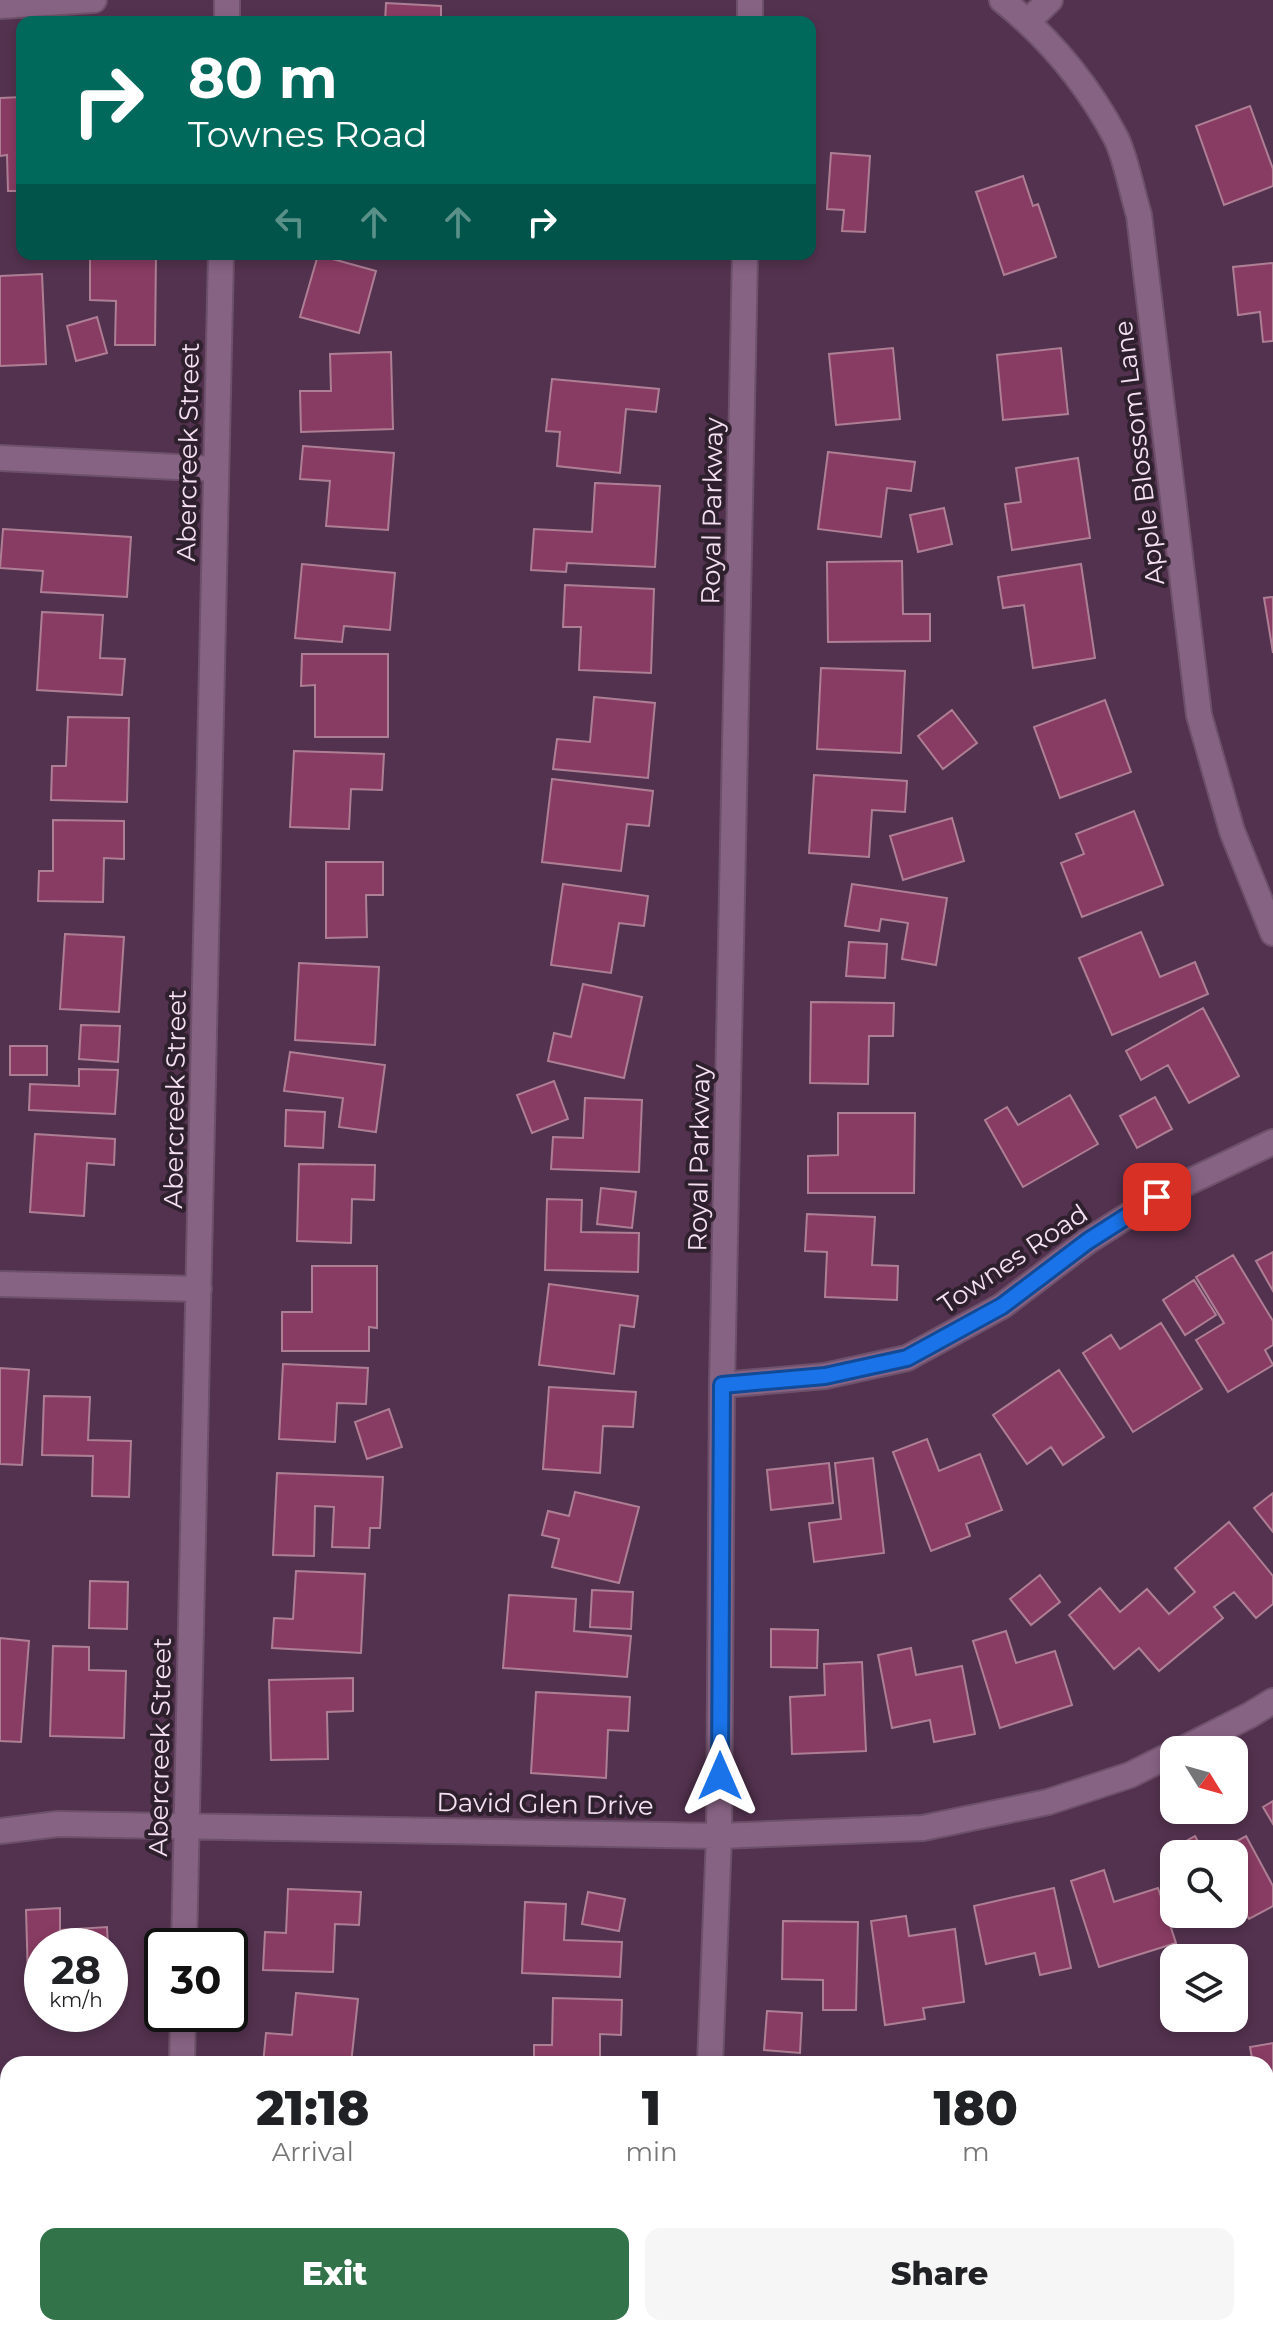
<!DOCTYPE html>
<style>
:root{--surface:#fff;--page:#f6f6f6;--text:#202124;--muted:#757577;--accent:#32734a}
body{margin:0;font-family:Montserrat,sans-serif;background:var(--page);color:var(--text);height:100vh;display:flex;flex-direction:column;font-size:30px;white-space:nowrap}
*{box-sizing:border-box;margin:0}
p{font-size:26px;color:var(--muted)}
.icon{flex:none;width:44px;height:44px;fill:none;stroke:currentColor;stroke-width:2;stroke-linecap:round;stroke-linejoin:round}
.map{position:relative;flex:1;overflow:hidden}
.sheet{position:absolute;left:0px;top:2056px;width:1274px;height:280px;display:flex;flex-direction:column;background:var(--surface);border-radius:24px 24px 0 0;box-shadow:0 4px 12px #0003}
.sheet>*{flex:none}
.banner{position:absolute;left:16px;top:16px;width:800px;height:244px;border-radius:16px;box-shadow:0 4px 12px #0003;background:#00695c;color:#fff;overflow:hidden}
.needle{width:52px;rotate:127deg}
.tools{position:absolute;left:1160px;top:1736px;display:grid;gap:16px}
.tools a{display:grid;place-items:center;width:88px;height:88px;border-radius:16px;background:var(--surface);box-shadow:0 4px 12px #0003;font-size:40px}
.speed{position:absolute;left:24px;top:1928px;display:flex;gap:16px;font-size:40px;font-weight:700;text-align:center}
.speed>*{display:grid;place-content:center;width:104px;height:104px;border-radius:50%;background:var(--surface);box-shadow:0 4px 12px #0003;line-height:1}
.speed small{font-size:20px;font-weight:400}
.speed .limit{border:4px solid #111;border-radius:12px;background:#fff;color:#111}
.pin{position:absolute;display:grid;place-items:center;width:68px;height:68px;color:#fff;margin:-34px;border-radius:16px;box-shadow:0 4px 12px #0006}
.me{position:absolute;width:88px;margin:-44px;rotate:0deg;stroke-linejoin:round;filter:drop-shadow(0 0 6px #0008)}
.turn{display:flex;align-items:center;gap:28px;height:168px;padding:0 40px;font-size:36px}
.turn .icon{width:104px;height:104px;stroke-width:2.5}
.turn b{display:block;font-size:56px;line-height:68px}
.lanes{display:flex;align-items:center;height:76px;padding:0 40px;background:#0003;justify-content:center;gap:40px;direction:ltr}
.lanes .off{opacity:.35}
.eta{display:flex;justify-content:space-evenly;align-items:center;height:136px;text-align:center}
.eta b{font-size:48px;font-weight:800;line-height:56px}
.cta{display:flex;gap:16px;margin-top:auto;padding:16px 40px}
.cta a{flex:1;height:92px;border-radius:16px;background:var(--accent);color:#fff;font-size:32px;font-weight:800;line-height:92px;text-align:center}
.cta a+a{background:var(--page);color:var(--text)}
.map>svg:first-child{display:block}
.building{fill:#893c63;stroke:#ae7f94;stroke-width:2}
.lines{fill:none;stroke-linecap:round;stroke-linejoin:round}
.street-casing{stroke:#6d516a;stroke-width:28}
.street{stroke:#876383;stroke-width:24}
.route-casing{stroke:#114b97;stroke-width:20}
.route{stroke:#1a73e8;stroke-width:14}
.labels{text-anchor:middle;stroke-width:8;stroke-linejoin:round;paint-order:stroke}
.street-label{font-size:26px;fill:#f5e0f2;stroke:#2f202e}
</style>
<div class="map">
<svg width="1273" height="2336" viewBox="0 0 1273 2336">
<rect width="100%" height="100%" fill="#53324f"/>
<path class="building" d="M 386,3 L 441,6 L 441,22 L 385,22 Z
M 22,97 L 22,191 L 8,191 L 7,155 L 0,156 L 0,98 Z
M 1250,106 L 1273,169 L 1273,186 L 1224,205 L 1196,126 Z
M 831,153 L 870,156 L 865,232 L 842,231 L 844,210 L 827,209 Z
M 1023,176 L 1033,206 L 1038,204 L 1056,257 L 1004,275 L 976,192 Z
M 90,254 L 156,254 L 155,345 L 115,345 L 116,301 L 90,300 Z
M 318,255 L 376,271 L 359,333 L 300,317 Z
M 1273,263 L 1273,341 L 1263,342 L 1260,312 L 1238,315 L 1233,267 Z
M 42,274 L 46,364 L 0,366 L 0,276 Z
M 97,317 L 107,353 L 76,361 L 67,326 Z
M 893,348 L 900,419 L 836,425 L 829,354 Z
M 1061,348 L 1068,414 L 1003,420 L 997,355 Z
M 391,352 L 393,429 L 301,432 L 300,391 L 331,391 L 330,354 Z
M 552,379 L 659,389 L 656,412 L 626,409 L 620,473 L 557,466 L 560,432 L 546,431 Z
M 303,446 L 394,453 L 388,530 L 326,526 L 330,481 L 300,479 Z
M 828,452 L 915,462 L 911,491 L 887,488 L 881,537 L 818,529 Z
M 1078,458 L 1090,538 L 1012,550 L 1005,504 L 1021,502 L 1016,468 Z
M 595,483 L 660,486 L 655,567 L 567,563 L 566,572 L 531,570 L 534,529 L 592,532 Z
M 944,508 L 952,544 L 918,552 L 910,515 Z
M 3,529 L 131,537 L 127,597 L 41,592 L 43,571 L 0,568 Z
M 902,561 L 903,614 L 930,614 L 930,641 L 828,642 L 827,562 Z
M 302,564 L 395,573 L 390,630 L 344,626 L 342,642 L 295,638 Z
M 1081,564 L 1095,658 L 1033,668 L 1024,605 L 1003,608 L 998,577 Z
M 565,585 L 654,589 L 651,673 L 579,670 L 581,627 L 563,627 Z
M 1273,597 L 1273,653 L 1264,598 Z
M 42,612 L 103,615 L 100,658 L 125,659 L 122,695 L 37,690 Z
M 302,654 L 388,654 L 388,737 L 315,737 L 315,685 L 301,686 Z
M 821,668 L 905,671 L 901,753 L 817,749 Z
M 594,697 L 655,703 L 648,778 L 553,769 L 557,739 L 590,742 Z
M 1105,700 L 1131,772 L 1060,798 L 1034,727 Z
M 952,710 L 977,743 L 943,769 L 918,736 Z
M 68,717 L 129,718 L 127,802 L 51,800 L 52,766 L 66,766 Z
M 294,751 L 384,754 L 382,790 L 351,789 L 349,829 L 290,827 Z
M 814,775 L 907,781 L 905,812 L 872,810 L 869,857 L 809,853 Z
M 552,779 L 653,791 L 649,826 L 627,824 L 621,871 L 542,862 Z
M 1134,811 L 1163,885 L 1082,917 L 1061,863 L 1084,854 L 1076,834 Z
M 952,818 L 964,861 L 903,880 L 890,836 Z
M 53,820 L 124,821 L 124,859 L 104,858 L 103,902 L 38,901 L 39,871 L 53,871 Z
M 326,862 L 383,862 L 383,895 L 366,895 L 367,937 L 326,938 Z
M 563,884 L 648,896 L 644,926 L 619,923 L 611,973 L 551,965 Z
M 852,884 L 947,898 L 936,965 L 902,959 L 908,923 L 881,919 L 879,931 L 845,926 Z
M 1141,932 L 1160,977 L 1195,962 L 1208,994 L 1112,1035 L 1079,958 Z
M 65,934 L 124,937 L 119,1012 L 60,1009 Z
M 849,942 L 887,944 L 885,978 L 846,976 Z
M 299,963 L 379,967 L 375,1045 L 295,1040 Z
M 583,984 L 642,997 L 624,1078 L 548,1061 L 554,1033 L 571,1037 Z
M 811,1002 L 894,1003 L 893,1036 L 869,1036 L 868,1084 L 810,1083 Z
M 1203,1008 L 1239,1076 L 1189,1103 L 1168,1065 L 1141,1080 L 1126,1051 Z
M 81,1025 L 120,1026 L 118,1062 L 79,1059 Z
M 10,1046 L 47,1046 L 47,1075 L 10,1075 Z
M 290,1052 L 385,1065 L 376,1132 L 339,1127 L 343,1098 L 284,1091 Z
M 79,1069 L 118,1070 L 115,1114 L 29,1110 L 30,1084 L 79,1086 Z
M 554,1081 L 568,1119 L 532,1133 L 517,1095 Z
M 1070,1095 L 1098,1144 L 1023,1187 L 985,1120 L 1007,1107 L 1018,1125 Z
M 1155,1097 L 1172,1129 L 1137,1148 L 1120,1116 Z
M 585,1098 L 642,1100 L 639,1172 L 551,1169 L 553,1137 L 583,1138 Z
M 286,1110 L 325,1112 L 323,1148 L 285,1146 Z
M 838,1113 L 915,1113 L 914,1193 L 808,1193 L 808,1156 L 838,1155 Z
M 35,1134 L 115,1139 L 114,1165 L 87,1163 L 84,1216 L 30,1212 Z
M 299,1164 L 375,1165 L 374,1200 L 352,1199 L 351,1243 L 297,1241 Z
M 601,1188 L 636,1192 L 632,1228 L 597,1224 Z
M 547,1199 L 582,1200 L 581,1232 L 639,1233 L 638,1272 L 545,1270 Z
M 807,1214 L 875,1217 L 872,1265 L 898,1266 L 897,1300 L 825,1297 L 827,1252 L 805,1251 Z
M 1273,1252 L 1273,1291 L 1256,1261 Z
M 1233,1255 L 1273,1321 L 1273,1345 L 1265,1350 L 1273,1365 L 1228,1392 L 1196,1340 L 1224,1323 L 1196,1277 Z
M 312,1266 L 377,1266 L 377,1328 L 369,1327 L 369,1351 L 282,1351 L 282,1312 L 312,1312 Z
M 1194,1280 L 1216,1315 L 1185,1335 L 1163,1300 Z
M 549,1284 L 638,1296 L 634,1327 L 620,1325 L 614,1374 L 539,1365 Z
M 1161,1323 L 1202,1389 L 1133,1432 L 1083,1353 L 1111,1335 L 1120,1349 Z
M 283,1364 L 368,1368 L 366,1404 L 337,1403 L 335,1442 L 279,1439 Z
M 0,1368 L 29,1370 L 22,1465 L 0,1464 Z
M 1059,1370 L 1104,1437 L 1063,1465 L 1051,1447 L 1027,1464 L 993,1415 Z
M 549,1387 L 636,1392 L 633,1427 L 603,1426 L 600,1473 L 543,1469 Z
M 44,1396 L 90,1397 L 88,1440 L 131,1441 L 129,1497 L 92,1496 L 93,1456 L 42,1455 Z
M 389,1409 L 402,1447 L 367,1459 L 355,1422 Z
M 927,1439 L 939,1471 L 980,1454 L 1002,1510 L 966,1524 L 970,1536 L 931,1551 L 893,1452 Z
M 873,1458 L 884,1553 L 814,1562 L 809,1523 L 841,1519 L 835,1463 Z
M 829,1463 L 833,1503 L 771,1510 L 767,1470 Z
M 277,1473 L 383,1477 L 380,1528 L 370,1528 L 369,1548 L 332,1547 L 334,1507 L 315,1506 L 314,1556 L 273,1555 Z
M 575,1492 L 639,1507 L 619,1583 L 552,1567 L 559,1539 L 542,1535 L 548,1511 L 569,1516 Z
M 1273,1493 L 1273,1532 L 1254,1508 Z
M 1229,1522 L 1273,1576 L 1273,1604 L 1256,1618 L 1234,1592 L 1214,1607 L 1223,1618 L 1159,1671 L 1139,1648 L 1114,1669 L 1069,1615 L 1100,1588 L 1120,1612 L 1147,1589 L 1169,1614 L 1195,1592 L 1175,1568 Z
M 296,1571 L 365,1574 L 361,1653 L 272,1648 L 274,1618 L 293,1619 Z
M 1040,1575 L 1060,1602 L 1031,1625 L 1010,1599 Z
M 90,1581 L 128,1582 L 127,1629 L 89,1628 Z
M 592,1590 L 633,1592 L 631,1629 L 590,1627 Z
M 509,1595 L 576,1599 L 574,1631 L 631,1636 L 627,1677 L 503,1668 Z
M 771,1629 L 818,1630 L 817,1668 L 771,1667 Z
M 1006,1631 L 1016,1663 L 1055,1651 L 1072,1705 L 1000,1728 L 973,1641 Z
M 0,1638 L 29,1641 L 21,1742 L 0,1741 Z
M 53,1646 L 89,1647 L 89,1670 L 126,1671 L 124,1738 L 50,1736 Z
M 911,1648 L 916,1675 L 962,1666 L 975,1734 L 934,1742 L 930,1720 L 892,1728 L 878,1655 Z
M 862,1662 L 866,1751 L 792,1754 L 790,1697 L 825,1695 L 824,1664 Z
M 353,1678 L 353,1711 L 327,1712 L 328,1759 L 271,1760 L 269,1680 Z
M 536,1692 L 630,1697 L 628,1731 L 608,1730 L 606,1778 L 531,1773 Z
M 1273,1801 L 1273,1824 L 1263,1807 Z
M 1195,1836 L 1205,1854 L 1174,1854 L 1174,1875 L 1163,1854 Z
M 1246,1836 L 1273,1886 L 1273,1906 L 1249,1919 L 1234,1894 L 1234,1854 L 1213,1854 Z
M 1104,1870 L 1114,1902 L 1158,1888 L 1176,1943 L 1099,1967 L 1071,1881 Z
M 1054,1888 L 1071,1968 L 1040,1975 L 1035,1953 L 986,1964 L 974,1906 Z
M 288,1889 L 361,1892 L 359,1925 L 335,1924 L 333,1972 L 263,1970 L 265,1932 L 286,1933 Z
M 588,1892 L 625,1899 L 619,1931 L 582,1924 Z
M 525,1902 L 566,1904 L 564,1940 L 622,1942 L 620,1977 L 522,1973 Z
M 60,1908 L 60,1930 L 107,1927 L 108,1946 L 42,1946 L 42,1977 L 28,1978 L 26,1910 Z
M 906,1916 L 909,1936 L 955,1929 L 964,2002 L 923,2008 L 925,2019 L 885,2025 L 871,1921 Z
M 783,1921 L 858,1922 L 856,2010 L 823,2010 L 823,1980 L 782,1979 Z
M 296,1993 L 358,1999 L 351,2064 L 263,2064 L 266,2033 L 292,2035 Z
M 553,1998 L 622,2000 L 621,2035 L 600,2034 L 600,2064 L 534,2064 L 534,2045 L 552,2045 Z
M 767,2011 L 802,2013 L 800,2053 L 764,2050 Z
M 1273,2043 L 1273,2117 L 1266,2118 L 1266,2064 L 1253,2064 L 1250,2047 Z
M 8,2188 L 8,2276 L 0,2277 L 0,2189 Z
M 1273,2308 L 1273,2336 L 1259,2336 L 1257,2328 L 1266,2328 L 1266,2309 Z
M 265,2328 L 348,2328 L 348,2332 L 326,2331 L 325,2336 L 265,2336 Z
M 545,2328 L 608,2328 L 608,2336 L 545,2336 Z
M 1154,2328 L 1187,2328 L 1188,2336 L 1155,2336 Z
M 1207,2328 L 1241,2328 L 1242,2336 L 1208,2336 Z"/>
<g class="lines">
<defs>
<path id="street" d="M 1002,0 C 1048,37 1088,85 1116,138 C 1126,158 1132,193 1139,215 L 1199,715 L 1232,831 L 1273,933
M 0,6 L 94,0
M 1028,21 L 1050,0
M 227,22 L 227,0
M 750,22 L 750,0
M 0,458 L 216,469
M 0,1284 L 199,1289
M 722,1385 L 825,1376 L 907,1358 L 1002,1306 L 1088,1241 L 1157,1197 L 1273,1142
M 1181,1750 L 1250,1715 L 1273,1701
M 0,1831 L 58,1824 L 719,1836 L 923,1828 L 1048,1802 L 1130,1775 L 1174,1753
M 184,1946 L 221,254
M 182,2064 L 183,2014
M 710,2064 L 719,1836 L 722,1385 L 745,254
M 1266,2224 L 1273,2223
M 176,2336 L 176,2328
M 700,2336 L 700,2328"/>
</defs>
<use href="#street" class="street-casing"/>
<use href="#street" class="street"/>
</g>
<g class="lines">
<defs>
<path id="route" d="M 720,1776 L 722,1385 L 825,1376 L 907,1358 L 1002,1306 L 1088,1241 L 1157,1197"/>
</defs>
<use href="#route" class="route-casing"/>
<use href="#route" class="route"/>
</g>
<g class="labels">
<g class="street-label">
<text transform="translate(188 452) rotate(-89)" y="9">Abercreek Street</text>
<text transform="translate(1139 453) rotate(-97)" y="9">Apple Blossom Lane</text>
<text transform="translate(712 511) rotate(-89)" y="9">Royal Parkway</text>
<text transform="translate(175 1099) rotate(-89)" y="9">Abercreek Street</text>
<text transform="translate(699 1158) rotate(-89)" y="9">Royal Parkway</text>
<text transform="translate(1013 1259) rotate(-34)" y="9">Townes Road</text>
<text transform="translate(160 1747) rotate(-89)" y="9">Abercreek Street</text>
<text transform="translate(545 1804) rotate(1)" y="9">David Glen Drive</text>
</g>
</g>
</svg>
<div class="tools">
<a><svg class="needle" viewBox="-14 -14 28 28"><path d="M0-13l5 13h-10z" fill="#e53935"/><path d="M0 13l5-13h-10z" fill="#757577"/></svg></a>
<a><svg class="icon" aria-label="search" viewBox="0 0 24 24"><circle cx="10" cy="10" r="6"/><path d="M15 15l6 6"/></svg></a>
<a><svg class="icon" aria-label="layers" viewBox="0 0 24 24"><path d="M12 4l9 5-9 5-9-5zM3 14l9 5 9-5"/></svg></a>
</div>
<div class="speed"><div>28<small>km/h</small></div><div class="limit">30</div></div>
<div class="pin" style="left:1157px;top:1197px;background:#d93025"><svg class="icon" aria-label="arrive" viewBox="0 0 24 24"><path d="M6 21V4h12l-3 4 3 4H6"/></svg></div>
<svg class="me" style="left:720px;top:1776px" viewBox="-20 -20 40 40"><path d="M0-17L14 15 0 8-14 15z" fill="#1a73e8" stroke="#fff" stroke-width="4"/></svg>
<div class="banner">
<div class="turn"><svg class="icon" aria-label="right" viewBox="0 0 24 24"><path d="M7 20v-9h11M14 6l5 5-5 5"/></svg><div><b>80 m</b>Townes Road</div></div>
<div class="lanes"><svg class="icon off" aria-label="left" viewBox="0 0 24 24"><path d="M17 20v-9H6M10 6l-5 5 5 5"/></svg><svg class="icon off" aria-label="ahead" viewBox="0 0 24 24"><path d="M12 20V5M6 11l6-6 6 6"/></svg><svg class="icon off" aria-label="ahead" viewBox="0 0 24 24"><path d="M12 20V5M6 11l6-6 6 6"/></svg><svg class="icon" aria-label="right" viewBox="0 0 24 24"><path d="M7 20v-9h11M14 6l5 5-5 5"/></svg></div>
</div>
<section class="sheet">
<div class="eta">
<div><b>21:18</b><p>Arrival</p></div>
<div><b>1</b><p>min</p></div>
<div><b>180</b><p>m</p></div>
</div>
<div class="cta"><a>Exit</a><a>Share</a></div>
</section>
</div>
